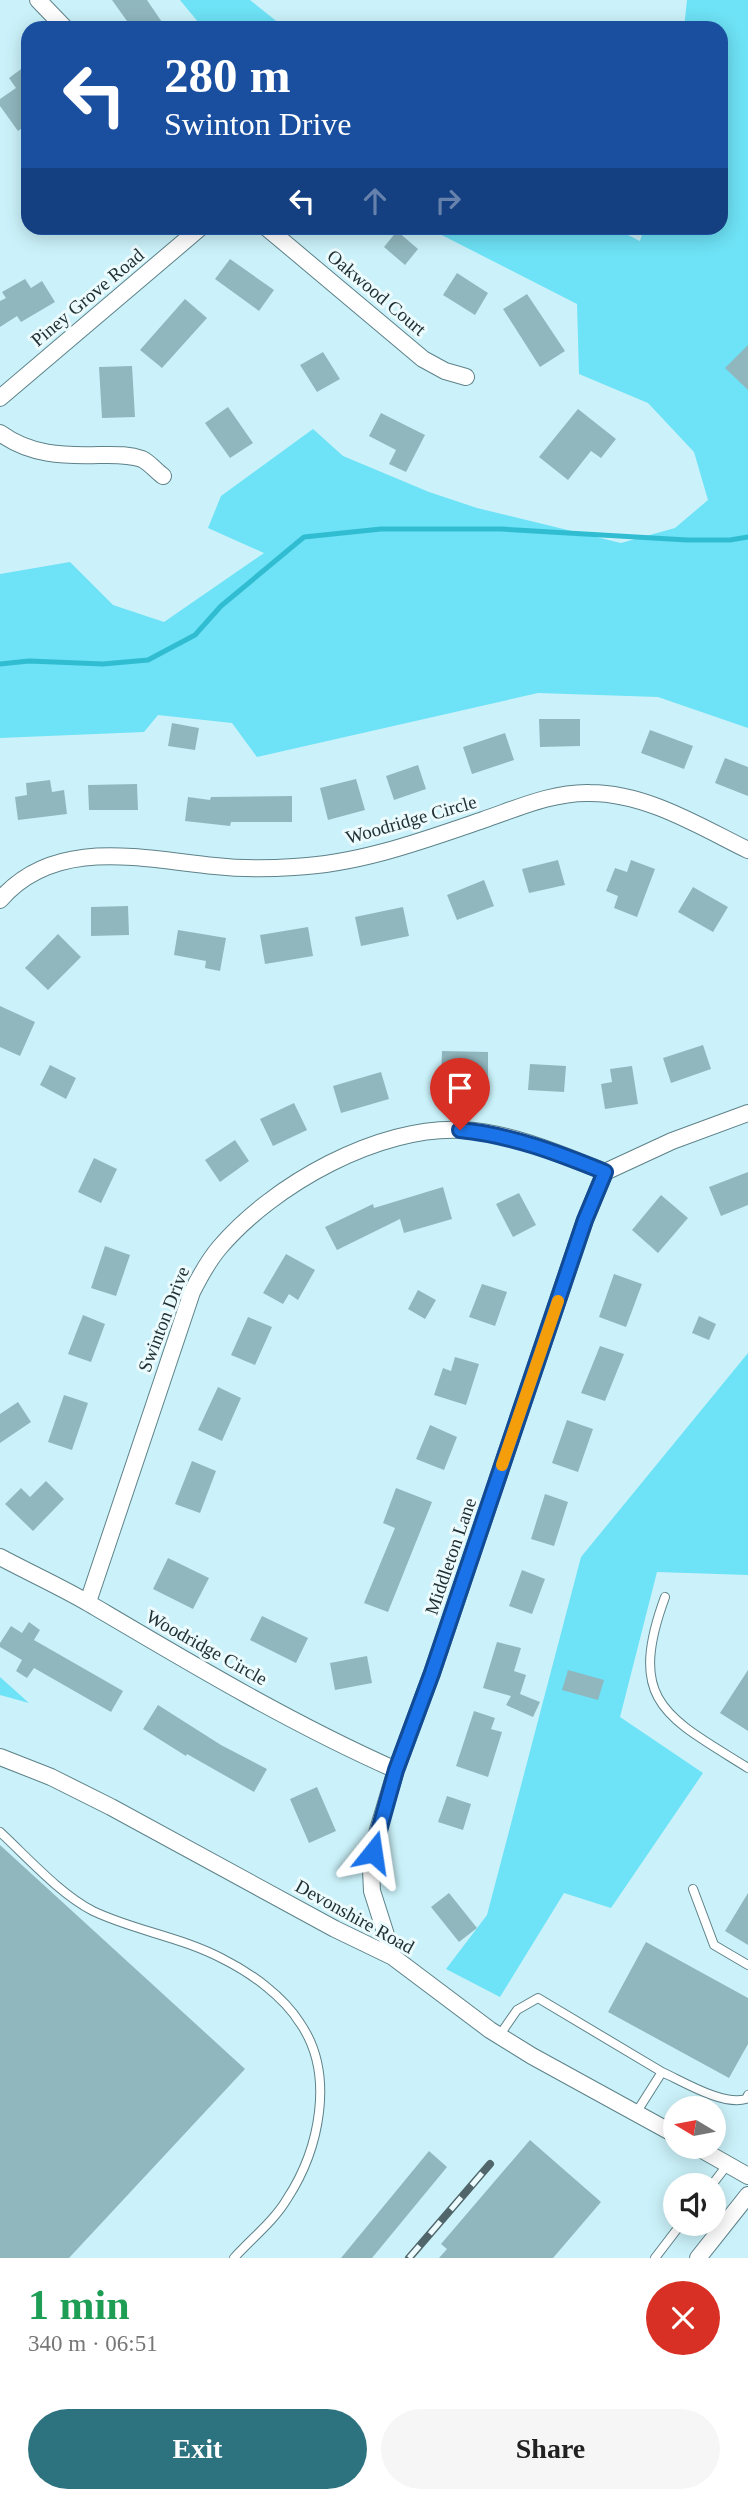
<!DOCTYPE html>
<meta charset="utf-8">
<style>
:root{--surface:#fff;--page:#f6f6f6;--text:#222;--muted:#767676;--accent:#2c737f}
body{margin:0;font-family:"Times New Roman",serif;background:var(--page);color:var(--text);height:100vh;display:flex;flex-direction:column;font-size:26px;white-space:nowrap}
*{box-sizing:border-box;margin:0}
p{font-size:23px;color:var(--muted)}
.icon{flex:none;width:38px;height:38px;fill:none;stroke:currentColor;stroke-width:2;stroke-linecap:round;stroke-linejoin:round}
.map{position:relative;height:2258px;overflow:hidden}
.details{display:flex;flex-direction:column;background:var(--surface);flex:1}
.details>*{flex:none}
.guide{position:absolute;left:21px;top:21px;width:707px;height:214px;border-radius:21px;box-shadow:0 4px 18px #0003;background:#1a4fa0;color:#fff;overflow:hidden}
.needle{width:46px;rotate:280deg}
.tools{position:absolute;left:663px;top:2096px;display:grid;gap:14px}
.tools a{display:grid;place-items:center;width:63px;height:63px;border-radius:50%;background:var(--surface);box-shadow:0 4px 18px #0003;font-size:35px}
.pin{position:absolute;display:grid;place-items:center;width:60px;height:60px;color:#fff;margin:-72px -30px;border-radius:50% 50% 50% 0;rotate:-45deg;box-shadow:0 0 7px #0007}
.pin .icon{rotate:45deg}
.me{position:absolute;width:77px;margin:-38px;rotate:15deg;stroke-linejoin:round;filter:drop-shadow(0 0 5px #0008)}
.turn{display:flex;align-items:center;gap:24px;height:147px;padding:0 28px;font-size:32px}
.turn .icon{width:91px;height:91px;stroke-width:2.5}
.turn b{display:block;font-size:49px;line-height:60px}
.lanes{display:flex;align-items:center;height:66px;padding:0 28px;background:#0003;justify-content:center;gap:35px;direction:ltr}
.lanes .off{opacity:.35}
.round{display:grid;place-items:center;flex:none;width:74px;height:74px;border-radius:37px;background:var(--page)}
.headline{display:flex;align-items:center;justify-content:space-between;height:119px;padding:0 28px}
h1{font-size:42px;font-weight:700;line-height:52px;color:#1e9e55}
.primary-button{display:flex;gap:14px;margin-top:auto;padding:14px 28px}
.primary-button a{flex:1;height:80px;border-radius:42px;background:var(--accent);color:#fff;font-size:28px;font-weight:700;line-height:80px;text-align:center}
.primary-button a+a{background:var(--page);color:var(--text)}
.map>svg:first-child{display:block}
.green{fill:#6ee2f6}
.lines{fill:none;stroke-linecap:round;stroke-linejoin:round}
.stream{stroke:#30bdd2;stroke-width:5}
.building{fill:#91b7be}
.service-casing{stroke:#5e8289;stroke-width:10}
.minor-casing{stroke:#5e8289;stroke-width:18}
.service{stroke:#fff;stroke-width:8}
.minor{stroke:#fff;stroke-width:16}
.rail-casing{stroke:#50666a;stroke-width:8}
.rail{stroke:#ebfbfe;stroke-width:5;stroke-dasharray:16;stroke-linecap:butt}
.route-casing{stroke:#114b97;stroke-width:18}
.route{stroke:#1a73e8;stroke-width:12}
.slow{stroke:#f59e0b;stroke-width:12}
.labels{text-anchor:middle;stroke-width:6;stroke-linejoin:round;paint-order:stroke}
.street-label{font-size:19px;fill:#223134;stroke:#ebfbfe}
</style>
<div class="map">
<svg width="748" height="2258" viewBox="0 0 748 2258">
<rect width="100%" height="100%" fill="#cbf2fa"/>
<path class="green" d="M 180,0 L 250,0 L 285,28 L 203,28 Z
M 687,0 L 748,0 L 748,728 L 658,697 L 538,693 L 257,757 L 232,723 L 158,715 L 144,732 L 0,738 L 0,574 L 70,562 L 113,605 L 164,622 L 264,553 L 208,528 L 221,496 L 313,429 L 343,456 L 429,492 L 477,508 L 621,543 L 675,528 L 708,500 L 694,452 L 648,403 L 579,374 L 577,304 L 428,228 L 614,228 L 640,241 L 644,228 L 721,228 L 721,28 L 684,28 Z
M 748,1353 L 748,1575 L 657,1572 L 620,1717 L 703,1773 L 611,1908 L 564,1893 L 500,1997 L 446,1969 L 487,1915 L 581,1557 Z
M 0,1677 L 29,1703 L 0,1695 Z"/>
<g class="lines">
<path class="stream" d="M 0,664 L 29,661 L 103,664 L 148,660 L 195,635 L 221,606 L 304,537 L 381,529 L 501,529 L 687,540 L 730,540 L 748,537"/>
</g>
<path class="building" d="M 112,0 L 147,0 L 166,28 L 132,28 Z
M 28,64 L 28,124 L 18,131 L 0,106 L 0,99 L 16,88 L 9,78 Z
M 397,231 L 418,249 L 405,265 L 384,247 Z
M 230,259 L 274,290 L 259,311 L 215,279 Z
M 457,273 L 488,293 L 475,315 L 443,295 Z
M 25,279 L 31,288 L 42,281 L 55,302 L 21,322 L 17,316 L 0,327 L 0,301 L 6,298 L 2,292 Z
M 527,294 L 565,351 L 540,367 L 503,309 Z
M 185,299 L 207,318 L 162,368 L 140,350 Z
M 748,345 L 748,390 L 725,368 Z
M 323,352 L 340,379 L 317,392 L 300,365 Z
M 132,366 L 135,417 L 102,418 L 99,367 Z
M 228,407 L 253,443 L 230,458 L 205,423 Z
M 578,409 L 616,439 L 601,458 L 591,451 L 568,480 L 539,457 Z
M 381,413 L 425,435 L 406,472 L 389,464 L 396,450 L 369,436 Z
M 539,719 L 580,719 L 580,746 L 540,747 Z
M 172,723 L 199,728 L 195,750 L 168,746 Z
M 650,730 L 693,746 L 684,769 L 641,753 Z
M 505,733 L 514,760 L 472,774 L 463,747 Z
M 725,758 L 748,767 L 748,796 L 715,783 Z
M 418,765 L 426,789 L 394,800 L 386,776 Z
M 356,779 L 365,810 L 328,820 L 320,788 Z
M 50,780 L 52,792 L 64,790 L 67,814 L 18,820 L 15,797 L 27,795 L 26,783 Z
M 137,784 L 138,810 L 89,810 L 88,785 Z
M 292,796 L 292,822 L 231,822 L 230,826 L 185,821 L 188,797 L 210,800 L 211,797 Z
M 558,860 L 565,885 L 529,893 L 522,869 Z
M 631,860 L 655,869 L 637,917 L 614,908 L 618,896 L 606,891 L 615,868 L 627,872 Z
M 484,880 L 494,906 L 457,920 L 447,895 Z
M 693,887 L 728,907 L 713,932 L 678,912 Z
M 128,906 L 129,935 L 91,936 L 91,907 Z
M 403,907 L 409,936 L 361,946 L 355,917 Z
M 308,927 L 313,956 L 265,964 L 260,935 Z
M 178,930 L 226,938 L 220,971 L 205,968 L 206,961 L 174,955 Z
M 58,934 L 81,957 L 48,990 L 25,968 Z
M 0,1006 L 35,1022 L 20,1056 L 0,1047 Z
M 703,1045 L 711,1069 L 671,1083 L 663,1058 Z
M 442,1051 L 488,1052 L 488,1078 L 441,1077 Z
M 530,1064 L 566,1066 L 564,1092 L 528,1090 Z
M 50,1065 L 76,1078 L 66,1099 L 40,1085 Z
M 632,1066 L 638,1104 L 605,1109 L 601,1084 L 612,1082 L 610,1069 Z
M 381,1072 L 389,1099 L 341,1113 L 333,1086 Z
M 294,1103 L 307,1130 L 273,1146 L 260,1119 Z
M 235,1140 L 249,1161 L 220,1182 L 205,1160 Z
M 94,1158 L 117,1169 L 101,1203 L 78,1192 Z
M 748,1172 L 748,1205 L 721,1216 L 709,1187 Z
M 443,1187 L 452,1219 L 404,1233 L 400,1219 L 337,1250 L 325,1227 L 373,1204 L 374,1208 Z
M 519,1193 L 536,1225 L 513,1237 L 496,1204 Z
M 661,1195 L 688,1218 L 658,1253 L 632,1230 Z
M 105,1246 L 130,1255 L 116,1296 L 91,1288 Z
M 286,1254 L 315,1270 L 298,1300 L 289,1294 L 283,1304 L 263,1293 Z
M 614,1274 L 642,1284 L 626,1327 L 599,1317 Z
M 482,1284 L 507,1292 L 495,1326 L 469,1317 Z
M 418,1290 L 436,1300 L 425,1319 L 408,1309 Z
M 83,1315 L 105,1324 L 91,1362 L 68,1354 Z
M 699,1316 L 716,1324 L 709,1340 L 692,1333 Z
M 248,1317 L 272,1327 L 255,1365 L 231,1355 Z
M 600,1346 L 624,1354 L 605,1401 L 581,1393 Z
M 455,1357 L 479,1364 L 466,1405 L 434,1395 L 443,1368 L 451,1371 Z
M 218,1387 L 241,1398 L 222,1441 L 198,1430 Z
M 64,1395 L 88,1403 L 72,1450 L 48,1442 Z
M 18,1402 L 31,1422 L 0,1443 L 0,1414 Z
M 567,1420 L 593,1429 L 578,1472 L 552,1463 Z
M 430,1425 L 457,1437 L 444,1470 L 416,1459 Z
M 192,1461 L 216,1471 L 200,1513 L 175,1504 Z
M 46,1481 L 64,1499 L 33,1531 L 5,1504 L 21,1488 L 30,1497 Z
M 396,1488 L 432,1502 L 388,1612 L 364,1603 L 395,1528 L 383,1523 Z
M 545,1494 L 568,1502 L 554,1546 L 531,1539 Z
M 168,1558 L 209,1578 L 193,1609 L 153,1589 Z
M 522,1570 L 545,1579 L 532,1614 L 509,1606 Z
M 262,1616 L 308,1638 L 296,1663 L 250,1640 Z
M 29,1622 L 40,1630 L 34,1640 L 123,1691 L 111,1712 L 34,1668 L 27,1678 L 16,1671 L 22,1660 L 0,1647 L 0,1643 L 11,1626 L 22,1633 Z
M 497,1642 L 521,1648 L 514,1671 L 526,1675 L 520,1694 L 540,1702 L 533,1717 L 506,1705 L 511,1696 L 483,1688 Z
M 367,1656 L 372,1683 L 335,1690 L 330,1663 Z
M 568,1670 L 604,1680 L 598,1700 L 562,1690 Z
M 748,1670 L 748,1731 L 720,1713 Z
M 158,1705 L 221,1745 L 267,1769 L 254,1792 L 187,1754 L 186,1756 L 143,1729 Z
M 474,1711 L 495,1718 L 491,1729 L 502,1732 L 488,1777 L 456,1766 Z
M 317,1787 L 336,1831 L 309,1843 L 290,1799 Z
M 447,1796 L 471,1804 L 463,1830 L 438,1822 Z
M 0,1845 L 245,2069 L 69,2258 L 0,2258 Z
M 449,1893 L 477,1928 L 459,1942 L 431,1907 Z
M 748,1893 L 748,1945 L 725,1931 Z
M 646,1942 L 748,1998 L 748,2044 L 729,2078 L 608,2012 Z
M 530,2140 L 601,2202 L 553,2258 L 439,2258 L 447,2249 L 441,2244 Z
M 429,2151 L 447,2167 L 372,2258 L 341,2258 Z"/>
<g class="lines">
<defs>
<path id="service" d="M 665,1597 C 626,1703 667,1717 748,1768
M 0,1832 C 28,1858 60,1894 93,1911 C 135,1931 182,1937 223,1959 C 251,1973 283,1996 300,2023 C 336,2075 319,2150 287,2199 C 274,2221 251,2239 234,2258
M 693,1889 L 714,1945 L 748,1965
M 499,2036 L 517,2010 L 538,1998 L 662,2072 L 636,2113
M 662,2072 C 684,2082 723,2106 746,2099 L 748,2095
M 711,2186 L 728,2164
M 655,2258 L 681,2224"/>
<path id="minor" d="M 38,0 L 65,28
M 267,228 L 423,359 L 445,371 L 466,377
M 0,398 L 200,228
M 0,433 C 30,455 63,456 99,455 C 113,455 128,454 142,459 C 150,463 156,471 163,476
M 0,900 C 55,836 142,859 215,866 C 241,869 267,869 294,867 C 359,864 422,841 483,820 C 518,808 553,792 590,793 C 646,793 699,826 748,850
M 0,1557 C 30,1573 61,1587 90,1604 C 190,1663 290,1723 396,1770
M 88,1602 L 192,1292 C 200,1276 208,1261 220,1247 C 273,1185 379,1125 463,1130 C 512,1133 560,1154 605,1172 L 672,1141 L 748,1113
M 0,1757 L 51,1777 L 111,1807 L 335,1929 L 393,1957 L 490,2030 L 532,2056 L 676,2135
M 393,1957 L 372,1891 L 371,1870 L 377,1833 L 396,1770 L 432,1673 L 585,1220 L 605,1172
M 697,2147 L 748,2176
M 698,2258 L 748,2195"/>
</defs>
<use href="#service" class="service-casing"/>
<use href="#minor" class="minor-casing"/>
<use href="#service" class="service"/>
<use href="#minor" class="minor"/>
<defs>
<path id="rail" d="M 409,2258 L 490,2164"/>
</defs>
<use href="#rail" class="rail-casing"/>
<use href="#rail" class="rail"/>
</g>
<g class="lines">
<defs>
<path id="route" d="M 373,1852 L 396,1770 L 432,1673 L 585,1220 L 605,1172 C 558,1153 511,1135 460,1130"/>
</defs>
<use href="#route" class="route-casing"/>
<use href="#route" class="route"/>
<path class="slow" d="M 502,1465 L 558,1301"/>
</g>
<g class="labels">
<g class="street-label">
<text transform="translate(377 292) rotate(40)" y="7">Oakwood Court</text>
<text transform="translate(87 297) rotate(-40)" y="7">Piney Grove Road</text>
<text transform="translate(411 819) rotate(-16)" y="7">Woodridge Circle</text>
<text transform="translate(163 1319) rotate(-69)" y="7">Swinton Drive</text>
<text transform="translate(450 1556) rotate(-71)" y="7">Middleton Lane</text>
<text transform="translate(207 1647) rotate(29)" y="7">Woodridge Circle</text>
<text transform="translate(355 1916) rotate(29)" y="7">Devonshire Road</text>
</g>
</g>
</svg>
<div class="tools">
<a><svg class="needle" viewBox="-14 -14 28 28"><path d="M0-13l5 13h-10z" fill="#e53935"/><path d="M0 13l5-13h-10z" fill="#767676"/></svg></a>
<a><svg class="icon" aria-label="sound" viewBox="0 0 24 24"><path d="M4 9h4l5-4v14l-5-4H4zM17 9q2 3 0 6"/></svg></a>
</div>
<div class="pin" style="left:460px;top:1130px;background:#d93025"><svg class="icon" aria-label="arrive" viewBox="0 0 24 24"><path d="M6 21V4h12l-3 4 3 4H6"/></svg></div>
<svg class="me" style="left:373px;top:1852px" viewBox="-20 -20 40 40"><path d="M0-17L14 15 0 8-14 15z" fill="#1a73e8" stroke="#fff" stroke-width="4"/></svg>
<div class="guide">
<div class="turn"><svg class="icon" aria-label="left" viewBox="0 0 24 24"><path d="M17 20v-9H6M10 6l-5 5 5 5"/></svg><div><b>280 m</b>Swinton Drive</div></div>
<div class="lanes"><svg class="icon" aria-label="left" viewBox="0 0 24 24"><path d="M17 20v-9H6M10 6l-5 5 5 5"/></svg><svg class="icon off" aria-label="ahead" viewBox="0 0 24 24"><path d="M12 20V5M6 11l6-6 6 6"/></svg><svg class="icon off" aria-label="right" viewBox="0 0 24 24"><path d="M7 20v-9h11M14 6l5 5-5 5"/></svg></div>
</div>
</div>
<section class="details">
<div class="headline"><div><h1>1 min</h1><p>340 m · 06:51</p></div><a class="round" style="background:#d93025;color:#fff"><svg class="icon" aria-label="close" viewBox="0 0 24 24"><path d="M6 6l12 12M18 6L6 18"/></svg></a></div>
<div class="primary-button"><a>Exit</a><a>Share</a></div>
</section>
